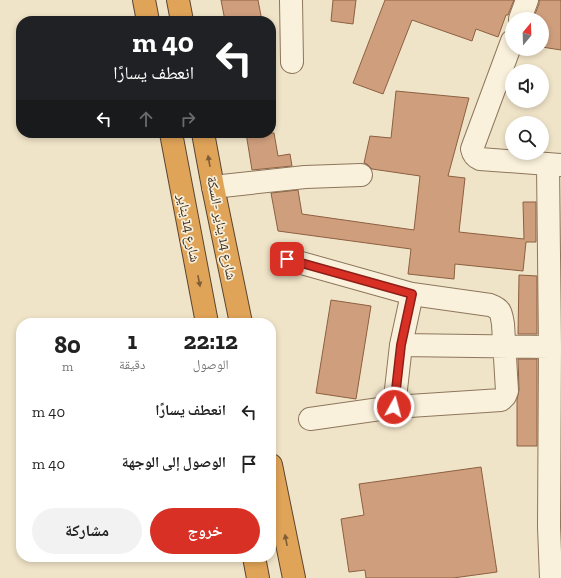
<!DOCTYPE html>
<html lang="ar">
<meta charset="utf-8">
<style>
:root{--surface:#fff;--page:#f2f2f2;--text:#222;--muted:#767676;--accent:#d93025}
body{margin:0;font-family:"Zilla Slab","Noto Naskh Arabic",serif;background:var(--page);color:var(--text);direction:rtl;height:100vh;display:flex;flex-direction:column;font-size:15px;white-space:nowrap}
*{box-sizing:border-box;margin:0}
p{font-size:13px;color:var(--muted)}
.icon{flex:none;width:22px;height:22px;fill:none;stroke:currentColor;stroke-width:2;stroke-linecap:round;stroke-linejoin:round}
.map{position:relative;flex:1;overflow:hidden;direction:ltr}
.drawer{position:absolute;left:16px;top:318px;width:260px;height:244px;display:flex;flex-direction:column;background:var(--surface);border-radius:16px;box-shadow:0 2px 6px #0003;direction:rtl}
.drawer>*{flex:none}
.hud{position:absolute;left:16px;top:16px;width:260px;height:122px;border-radius:16px;box-shadow:0 2px 6px #0003;direction:rtl;background:#202124;color:#fff;overflow:hidden}
.needle{width:26px;rotate:19deg}
.fabs{position:absolute;left:505px;top:12px;display:grid;gap:8px}
.fabs a{display:grid;place-items:center;width:44px;height:44px;border-radius:50%;background:var(--surface);box-shadow:0 2px 6px #0003;font-size:20px}
.pin{position:absolute;display:grid;place-items:center;width:34px;height:34px;color:#fff;margin:-17px;border-radius:8px;box-shadow:0 2px 6px #0006}
.me{position:absolute;width:44px;margin:-22px;rotate:7deg;stroke-linejoin:round;filter:drop-shadow(0 0 3px #0008)}
.turn{display:flex;align-items:center;gap:14px;height:84px;padding:0 16px;font-size:18px}
.turn .icon{width:52px;height:52px;stroke-width:2.5}
.turn b{display:block;font-size:28px;line-height:34px}
.lanes{display:flex;align-items:center;height:38px;padding:0 16px;background:#0003;justify-content:center;gap:20px;direction:ltr}
.lanes .off{opacity:.35}
.eta{display:flex;justify-content:space-evenly;align-items:center;height:68px;text-align:center}
.eta b{font-size:24px;font-weight:800;line-height:28px}
.button{display:flex;gap:8px;margin-top:auto;padding:8px 16px}
.button a{flex:1;height:46px;border-radius:24px;background:var(--accent);color:#fff;font-size:16px;font-weight:800;line-height:46px;text-align:center}
.button a+a{background:var(--page);color:var(--text)}
ul{padding:0;list-style:none}
li{display:flex;align-items:center;gap:12px;height:52px;padding:0 16px}
li div{flex:1}
li b{display:block;font-size:15px}
li em{font-style:normal}
.map>svg:first-child{display:block}
.building{fill:#cf9f7d;stroke:#8d5f41}
.lines{fill:none;stroke-linecap:round;stroke-linejoin:round}
.minor-casing{stroke:#8d765c;stroke-width:24}
.highway-casing{stroke:#5b4430;stroke-width:24}
.minor{stroke:#faf1dc;stroke-width:22}
.highway{stroke:#e0a458;stroke-width:22}
.oneway{fill:#7e5d36}
.route-casing{stroke:#8d1f18;stroke-width:10}
.route{stroke:#d93025;stroke-width:7}
.labels{text-anchor:middle;stroke-width:3.5;stroke-linejoin:round;paint-order:stroke}
.street-label{font-size:14px;fill:#3d2e20;stroke:#f7eed8}
</style>
<div class="map">
<svg width="561" height="578" viewBox="0 0 561 578">
<rect width="100%" height="100%" fill="#f0e4c8"/>
<path class="building" d="M 221,0 L 258,0 L 262,21 L 225,21 Z
M 333,0 L 356,0 L 353,24 L 331,21 Z
M 385,0 L 514,0 L 508,15 L 506,15 L 498,37 L 476,29 L 472,41 L 412,20 L 383,94 L 353,83 Z
M 539,0 L 561,0 L 561,50 L 542,47 L 542,19 L 533,19 L 539,4 Z
M 396,91 L 469,98 L 448,176 L 465,178 L 459,232 L 524,239 L 523,202 L 536,202 L 536,242 L 526,242 L 523,271 L 455,264 L 454,279 L 408,274 L 411,249 L 278,231 L 271,193 L 298,190 L 302,214 L 414,230 L 420,176 L 372,169 L 367,164 L 364,163 L 370,136 L 391,138 Z
M 246,133 L 274,133 L 278,156 L 290,154 L 292,166 L 252,170 Z
M 519,275 L 537,276 L 537,334 L 518,334 Z
M 331,300 L 371,306 L 356,399 L 316,393 Z
M 518,359 L 537,359 L 537,446 L 517,446 L 517,399 L 519,390 Z
M 481,467 L 497,572 L 453,578 L 366,578 L 365,570 L 349,572 L 341,519 L 364,515 L 359,484 Z"/>
<g class="lines">
<defs>
<path id="minor" d="M 291,0 L 292,62
M 520,19 L 527,0
M 512,41 L 472,149 C 473,154 475,157 480,159 L 561,165
M 548,164 L 550,347 L 549,527 L 551,578
M 213,187 L 305,177 L 361,175
M 287,259 L 412,294
M 412,294 L 490,305 C 501,309 501,312 503,324 L 507,391 L 505,396 L 501,400 L 394,407 L 401,345 Z
M 401,345 L 550,347
M 310,419 L 394,407"/>
<path id="highway" d="M 144,0 L 148,21
M 178,0 L 182,21
M 171,133 L 207,323
M 203,133 L 213,187 L 241,323
M 271,465 L 294,578
M 254,557 L 258,578"/>
</defs>
<use href="#minor" class="minor-casing"/>
<use href="#highway" class="highway-casing"/>
<use href="#minor" class="minor"/>
<use href="#highway" class="highway"/>
</g>
<defs><path id="oneway-solid" d="M-6-.8H1V-3.2L6.5 0L1 3.2V.8H-6Z"/></defs>
<g class="oneway">
<use href="#oneway-solid" transform="translate(209 161) rotate(-100)"/>
<use href="#oneway-solid" transform="translate(199 281) rotate(79)"/>
<use href="#oneway-solid" transform="translate(286 540) rotate(-101)"/>
</g>
<g class="lines">
<defs>
<path id="route" d="M 287,259 L 412,294 L 401,345 L 394,407"/>
</defs>
<use href="#route" class="route-casing"/>
<use href="#route" class="route"/>
</g>
<g class="labels">
<g class="street-label">
<text transform="translate(189 228) rotate(79)" y="5">شارع 14 يناير</text>
<text transform="translate(222 228) rotate(79)" y="5">شارع 14 يناير -السكة</text>
</g>
</g>
</svg>
<div class="fabs">
<a><svg class="needle" viewBox="-14 -14 28 28"><path d="M0-13l5 13h-10z" fill="#e53935"/><path d="M0 13l5-13h-10z" fill="#767676"/></svg></a>
<a><svg class="icon" aria-label="sound" viewBox="0 0 24 24"><path d="M4 9h4l5-4v14l-5-4H4zM17 9q2 3 0 6"/></svg></a>
<a><svg class="icon" aria-label="search" viewBox="0 0 24 24"><circle cx="10" cy="10" r="6"/><path d="M15 15l6 6"/></svg></a>
</div>
<div class="pin" style="left:287px;top:259px;background:#d93025"><svg class="icon" aria-label="arrive" viewBox="0 0 24 24"><path d="M6 21V4h12l-3 4 3 4H6"/></svg></div>
<svg class="me" style="left:394px;top:407px" viewBox="-20 -20 40 40"><circle r="17" fill="#d93025" stroke="#fff" stroke-width="3"/><path d="M0-11L8 9 0 5-8 9z" fill="#fff"/></svg>
<div class="hud">
<div class="turn"><svg class="icon" aria-label="left" viewBox="0 0 24 24"><path d="M17 20v-9H6M10 6l-5 5 5 5"/></svg><div><b>40 m</b>انعطف يسارًا</div></div>
<div class="lanes"><svg class="icon" aria-label="left" viewBox="0 0 24 24"><path d="M17 20v-9H6M10 6l-5 5 5 5"/></svg><svg class="icon off" aria-label="ahead" viewBox="0 0 24 24"><path d="M12 20V5M6 11l6-6 6 6"/></svg><svg class="icon off" aria-label="right" viewBox="0 0 24 24"><path d="M7 20v-9h11M14 6l5 5-5 5"/></svg></div>
</div>
<section class="drawer">
<div class="eta">
<div><b>22:12</b><p>الوصول</p></div>
<div><b>1</b><p>دقيقة</p></div>
<div><b>80</b><p>m</p></div>
</div>
<ul>
<li><svg class="icon" aria-label="left" viewBox="0 0 24 24"><path d="M17 20v-9H6M10 6l-5 5 5 5"/></svg><div><b>انعطف يسارًا</b></div><em>40 m</em></li>
<li><svg class="icon" aria-label="arrive" viewBox="0 0 24 24"><path d="M6 21V4h12l-3 4 3 4H6"/></svg><div><b>الوصول إلى الوجهة</b></div><em>40 m</em></li>
</ul>
<div class="button"><a>خروج</a><a>مشاركة</a></div>
</section>
</div>
